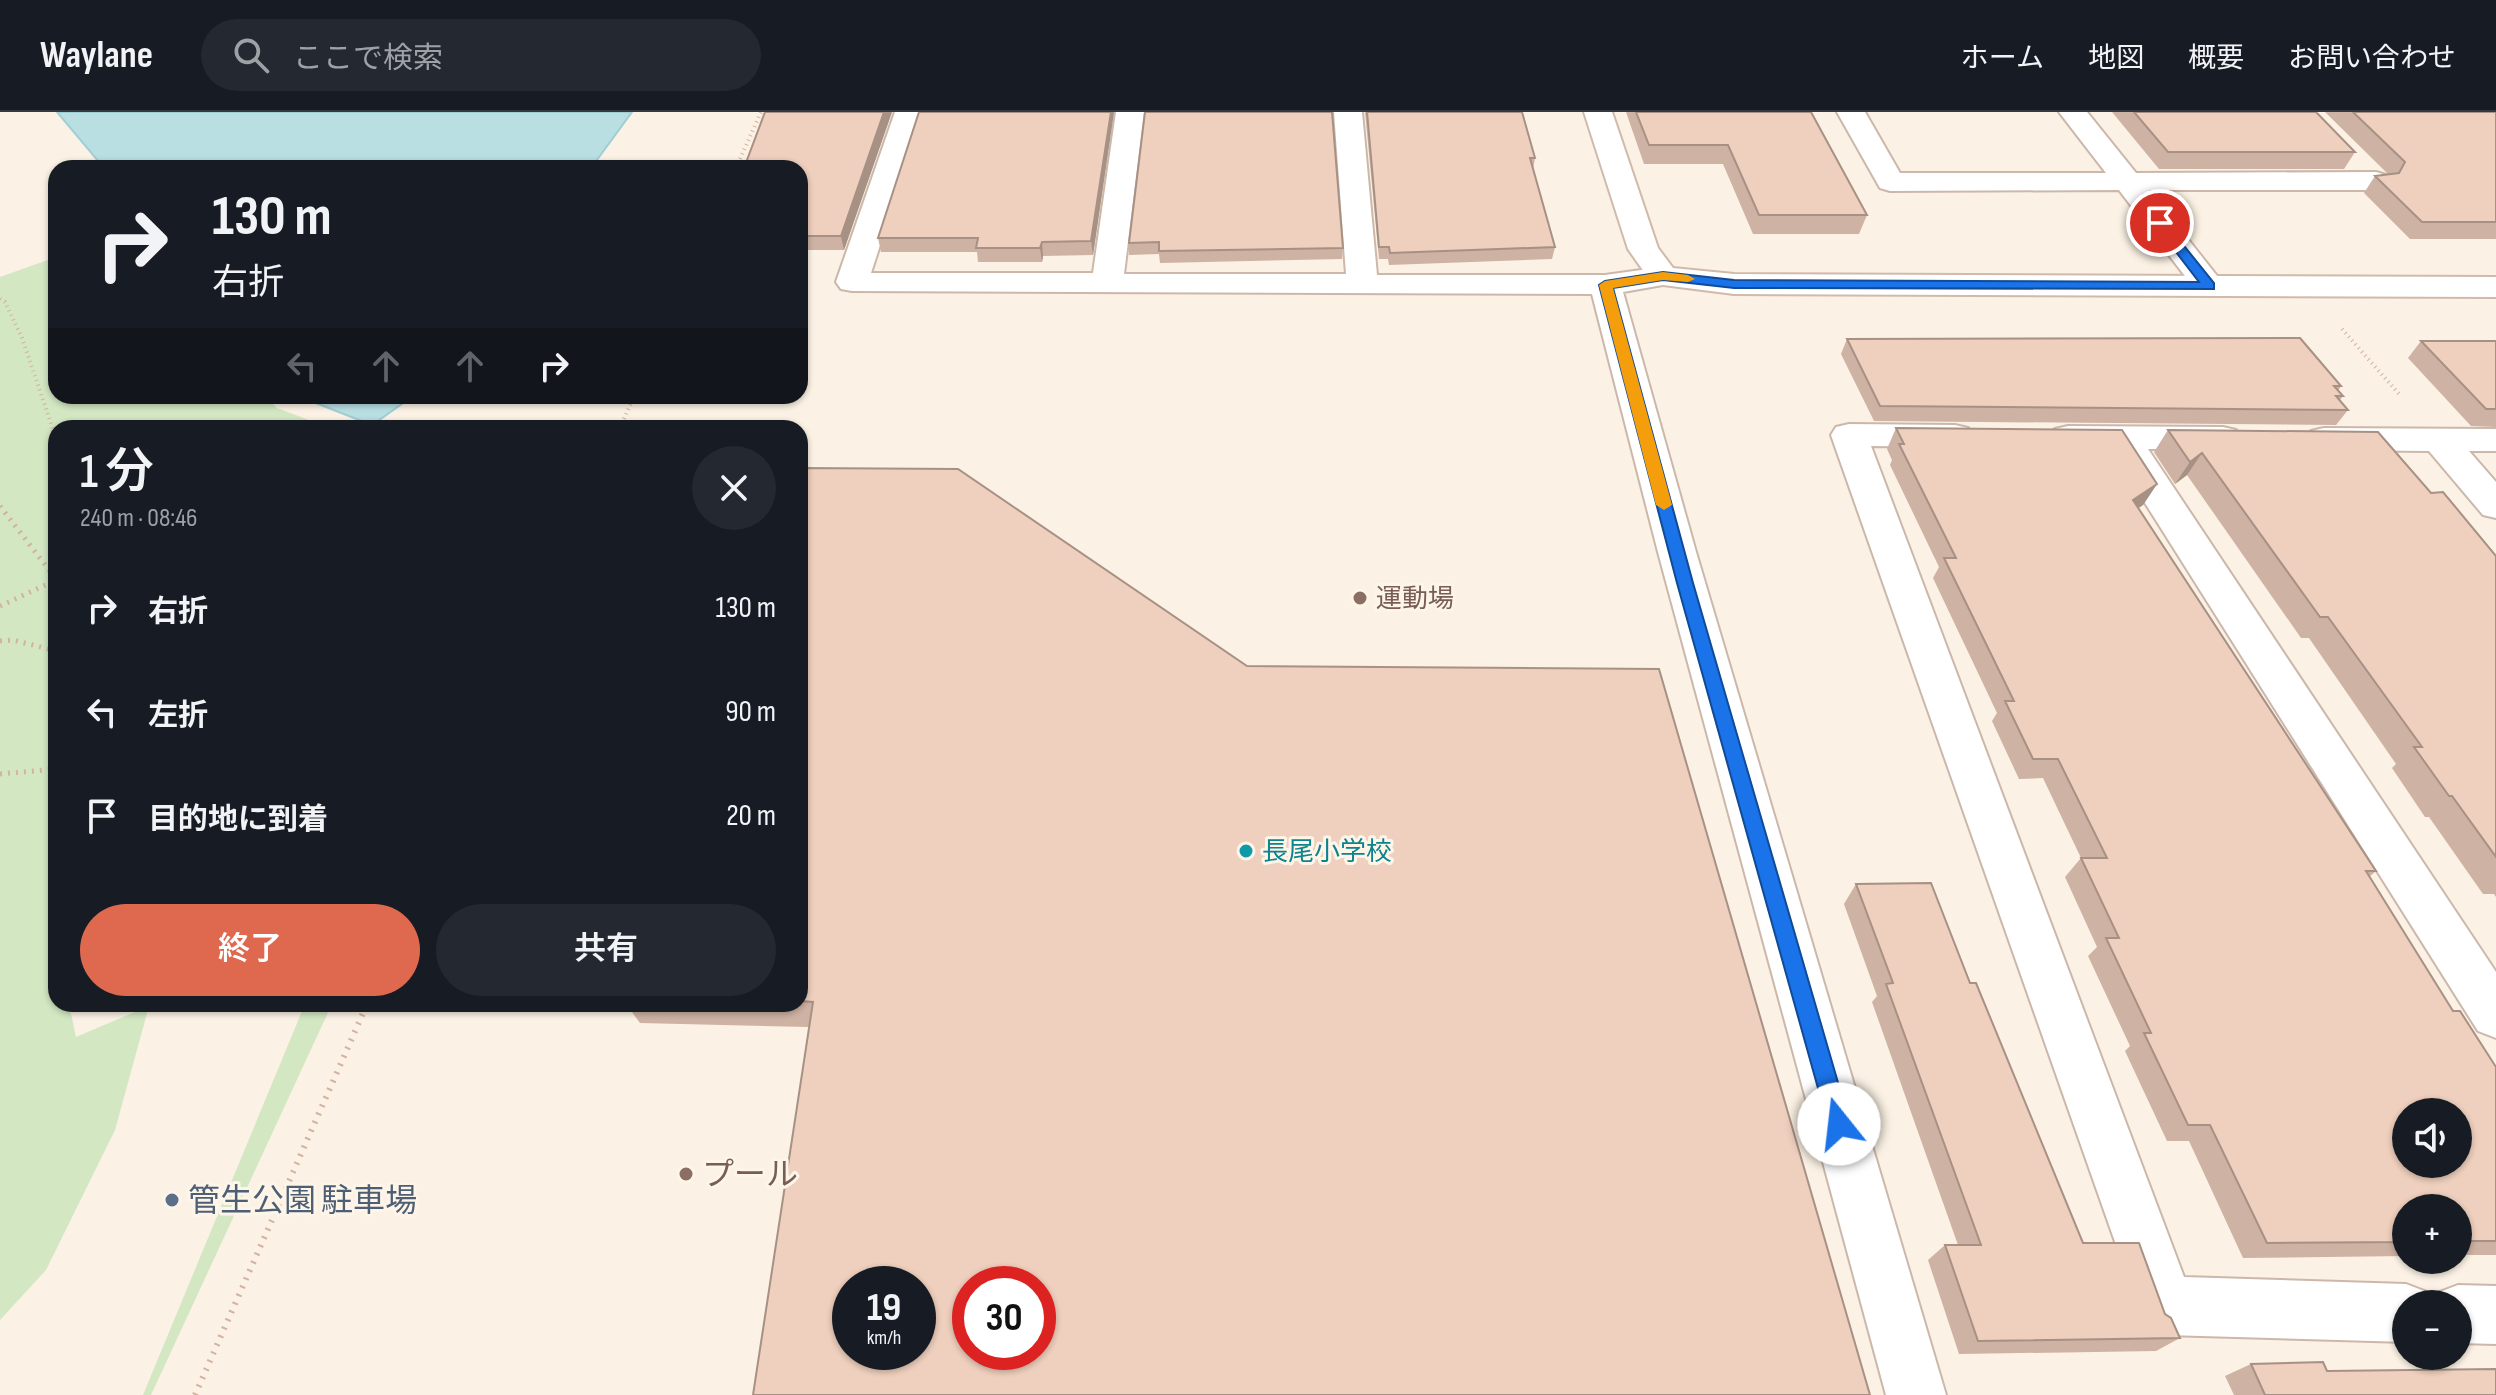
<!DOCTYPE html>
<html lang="ja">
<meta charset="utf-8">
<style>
:root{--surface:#171b24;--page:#242831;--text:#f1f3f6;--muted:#9ea1a6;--line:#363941;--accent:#de694f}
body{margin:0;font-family:"Sofia Sans Condensed","Noto Sans JP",sans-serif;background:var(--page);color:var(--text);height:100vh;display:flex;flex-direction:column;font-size:30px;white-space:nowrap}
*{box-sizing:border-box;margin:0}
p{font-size:26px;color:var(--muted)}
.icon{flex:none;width:44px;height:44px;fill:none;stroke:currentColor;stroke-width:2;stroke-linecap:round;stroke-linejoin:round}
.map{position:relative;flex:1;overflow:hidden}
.side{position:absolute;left:48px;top:308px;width:760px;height:592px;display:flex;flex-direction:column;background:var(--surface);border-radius:24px;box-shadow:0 2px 6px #0004}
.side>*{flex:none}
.hud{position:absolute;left:48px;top:48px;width:760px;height:244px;border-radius:24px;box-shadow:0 2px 6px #0004;background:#171b24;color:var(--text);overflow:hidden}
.tools{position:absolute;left:2392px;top:986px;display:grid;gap:16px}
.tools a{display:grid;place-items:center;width:80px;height:80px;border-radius:50%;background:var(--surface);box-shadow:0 2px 6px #0004;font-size:40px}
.speed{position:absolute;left:832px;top:1154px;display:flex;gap:16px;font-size:40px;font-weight:700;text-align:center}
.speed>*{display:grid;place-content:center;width:104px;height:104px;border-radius:50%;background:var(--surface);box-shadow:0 2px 6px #0004;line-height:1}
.speed small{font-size:20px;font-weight:400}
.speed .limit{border:12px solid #d22;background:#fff;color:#111}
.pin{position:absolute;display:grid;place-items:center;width:68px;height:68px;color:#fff;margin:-34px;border:4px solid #fff;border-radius:50%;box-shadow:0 2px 8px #0007}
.me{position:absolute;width:88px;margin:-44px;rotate:344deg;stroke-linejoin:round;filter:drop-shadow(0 0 6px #0008)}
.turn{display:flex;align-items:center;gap:28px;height:168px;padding:0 32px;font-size:36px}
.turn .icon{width:104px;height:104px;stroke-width:2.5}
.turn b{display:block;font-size:56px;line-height:68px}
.lanes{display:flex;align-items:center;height:76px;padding:0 32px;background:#0003;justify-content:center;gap:40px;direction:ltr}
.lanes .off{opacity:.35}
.round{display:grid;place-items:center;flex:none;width:84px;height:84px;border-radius:42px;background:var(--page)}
.overview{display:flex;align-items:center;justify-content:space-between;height:136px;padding:0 32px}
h1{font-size:48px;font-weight:600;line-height:60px}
.primary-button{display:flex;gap:16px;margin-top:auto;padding:16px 32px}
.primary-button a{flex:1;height:92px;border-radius:48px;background:var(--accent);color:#fff;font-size:32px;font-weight:600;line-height:92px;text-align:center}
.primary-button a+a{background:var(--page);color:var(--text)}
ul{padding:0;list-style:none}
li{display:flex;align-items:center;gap:24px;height:104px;padding:0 32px}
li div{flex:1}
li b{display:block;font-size:30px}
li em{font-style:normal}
header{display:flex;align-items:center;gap:48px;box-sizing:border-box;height:112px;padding:0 40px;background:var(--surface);border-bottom:2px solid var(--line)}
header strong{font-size:38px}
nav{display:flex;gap:44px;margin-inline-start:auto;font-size:28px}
.search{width:560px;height:72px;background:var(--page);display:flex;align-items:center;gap:20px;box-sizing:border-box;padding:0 28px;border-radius:44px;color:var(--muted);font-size:30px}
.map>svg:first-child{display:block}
.green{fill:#d3e7c3}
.water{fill:#b9dfe3;stroke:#a0ced4;stroke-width:2}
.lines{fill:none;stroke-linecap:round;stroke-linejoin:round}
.street-casing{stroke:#ccb8ab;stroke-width:4}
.secondary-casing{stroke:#d0baab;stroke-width:4}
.path-far2{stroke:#d3b2a0;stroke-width:4;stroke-dasharray:1 4;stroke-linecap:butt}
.path-far1{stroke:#d3b2a0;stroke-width:5;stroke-dasharray:2 6;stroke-linecap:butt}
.path{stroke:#d3b2a0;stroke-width:6;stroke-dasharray:2 7;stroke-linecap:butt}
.street{fill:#fff;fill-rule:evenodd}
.secondary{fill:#fff;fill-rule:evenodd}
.wall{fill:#ceb2a3}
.shaded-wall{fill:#a79184}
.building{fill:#efcfbd;stroke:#a79184;stroke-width:2;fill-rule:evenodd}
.route{fill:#1a73e8;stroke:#114b97;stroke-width:2}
.slow{fill:#f59e0b}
.education-dot{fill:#8d6e63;stroke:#fef5e9;stroke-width:3}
.culture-dot{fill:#0f9aa8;stroke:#fef5e9;stroke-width:3}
.service-dot{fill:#5c6f8a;stroke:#fef5e9;stroke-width:3}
.labels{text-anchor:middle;stroke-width:6;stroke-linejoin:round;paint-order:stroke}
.education-label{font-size:26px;fill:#785e54;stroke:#fef5e9;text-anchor:start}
.culture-label{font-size:26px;fill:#0d838f;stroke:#fef5e9;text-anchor:start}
.near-education-label{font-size:32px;fill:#785e54;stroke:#fef5e9;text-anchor:start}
.near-service-label{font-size:32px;fill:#4e5e75;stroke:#fef5e9;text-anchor:start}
</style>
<header>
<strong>Waylane</strong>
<div class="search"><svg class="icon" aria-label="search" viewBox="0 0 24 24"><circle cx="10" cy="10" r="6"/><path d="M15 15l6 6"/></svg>ここで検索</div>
<nav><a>ホーム</a><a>地図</a><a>概要</a><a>お問い合わせ</a></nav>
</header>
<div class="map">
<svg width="2496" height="1283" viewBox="0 0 2496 1283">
<rect width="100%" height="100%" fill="#fbf1e4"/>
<path class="green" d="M 56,145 L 56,284 L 265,284 L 277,296 L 330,316 L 56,316 L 56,892 L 69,892 L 76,925 L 149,894 L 115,1018 L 46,1158 L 0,1208 L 0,165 Z
M 305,892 L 332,892 L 151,1283 L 143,1283 Z"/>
<path class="water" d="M 57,0 L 632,0 L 591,56 L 104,56 Z
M 298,284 L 413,284 L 372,313 Z"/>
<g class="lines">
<defs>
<path id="street" d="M 895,0 L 923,0 L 871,161 L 1093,161 L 1116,0 L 1144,0 L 1124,162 L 1346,162 L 1334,0 L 1362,0 L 1377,163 L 1605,163 L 1663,155 L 1674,157 L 1679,164 L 1674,171 L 1623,180 L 1696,440 L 1946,1283 L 1886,1283 L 1658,440 L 1592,182 L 852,179 L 841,177 L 836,170 Z
M 1837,0 L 1865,0 L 1900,61 L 2106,61 L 2059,0 L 2087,0 L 2136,61 L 2376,60 L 2386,63 L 2391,69 L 2386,75 L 2376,78 L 2149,78 L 2225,174 L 2220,181 L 2209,184 L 2198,181 L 2119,78 L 1890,79 L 1880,76 Z
M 1849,312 L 1955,313 L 1968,316 L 1973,324 L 1968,332 L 1955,335 L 1871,334 L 2184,1165 L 2406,1172 L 2427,1180 L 2432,1192 L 2406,1192 L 2406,1230 L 2166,1223 L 2145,1215 L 1831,323 L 1836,315 Z
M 2068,314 L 2223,315 L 2236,318 L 2241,326 L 2236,334 L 2223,337 L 2148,337 L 2496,860 L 2496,926 L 2478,919 L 2111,337 L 2068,336 L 2055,333 L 2050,325 L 2055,317 Z
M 2324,316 L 2496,317 L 2496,339 L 2469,339 L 2496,370 L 2496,406 L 2483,403 L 2429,339 L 2324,338 L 2311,335 L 2306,327 L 2311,319 Z
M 2458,1173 L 2496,1174 L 2496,1232 L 2458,1231 L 2458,1192 L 2433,1192 L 2437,1181 Z"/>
<path id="secondary" d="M 1584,0 L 1612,0 L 1658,136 L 1673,156 L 1734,162 L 2496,165 L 2496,185 L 1734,182 L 1663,173 L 1652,171 L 1628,137 Z"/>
</defs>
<use href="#street" class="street-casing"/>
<use href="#secondary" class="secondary-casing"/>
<path class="path-far2" d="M 736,56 L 761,0
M 0,187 L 5,190 L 22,226 L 54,320
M 2342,217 L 2399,282
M 620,316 L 634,284"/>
<path class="path-far1" d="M 53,318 L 56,327
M 0,394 L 56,467
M 0,494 L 56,468
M 0,529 L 13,528 L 56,539
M 0,662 L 56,657"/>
<path class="path" d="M 195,1283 L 367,892"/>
<use href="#street" class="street"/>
<use href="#secondary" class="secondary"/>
</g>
<path class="wall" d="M 765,0 L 892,0 L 844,138 L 800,138 L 800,56 Z
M 1114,0 L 1093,143 L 1043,144 L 1042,150 L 978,150 L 977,140 L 881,140 L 878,126 Z
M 1145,0 L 1343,136 L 1342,147 L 1160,151 L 1159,142 L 1129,143 L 1129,131 Z
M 1365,0 L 1522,0 L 1535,46 L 1533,57 L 1555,135 L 1552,147 L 1389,153 L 1388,147 L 1379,147 Z
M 1626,0 L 1811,0 L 1867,103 L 1859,122 L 1753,122 L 1723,52 L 1644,52 Z
M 2112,0 L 2316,0 L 2355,40 L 2344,57 L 2159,57 Z
M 2325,0 L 2496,0 L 2496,127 L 2410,127 L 2364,81 L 2375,64 L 2388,62 Z
M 1847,227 L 2341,274 L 2338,279 L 2343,284 L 2340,288 L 2348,298 L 2336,313 L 1874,309 L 1841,242 Z
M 2421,229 L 2496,229 L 2496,315 L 2471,314 L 2408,246 Z
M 1896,316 L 2157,372 L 2143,393 L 2138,396 L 2376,759 L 2369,765 L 2453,899 L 2496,955 L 2496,1143 L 2458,1143 L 2458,1096 L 2406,1096 L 2406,1144 L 2243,1146 L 2189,1029 L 2167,1029 L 2125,939 L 2130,934 L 2088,844 L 2097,835 L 2065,765 L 2081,746 L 2043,666 L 2019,667 L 1992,609 L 1997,601 L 1933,466 L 1939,455 L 1890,353 L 1892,348 L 1887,337 Z
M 2168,318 L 2431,381 L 2496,444 L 2496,785 L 2494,782 L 2483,782 L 2429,705 L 2425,705 L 2392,656 L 2396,652 L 2309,526 L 2301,526 L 2187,363 L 2175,372 L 2154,340 Z
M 800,356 L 958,357 L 809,915 L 640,911 L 626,892 L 800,892 Z
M 1856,772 L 1970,871 L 2083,1131 L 2165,1202 L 2180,1226 L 2156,1239 L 1959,1242 L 1928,1148 L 1945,1133 L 1958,1133 L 1872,890 L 1877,884 L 1844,792 Z
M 2251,1252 L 2327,1259 L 2496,1283 L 2234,1283 L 2225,1264 Z"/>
<path class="shaded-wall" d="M 884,0 L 892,0 L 844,138 L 841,124 Z
M 1111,0 L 1114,0 L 1093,143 L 1091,129 Z
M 1042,130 L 1043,144 L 1042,150 L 1040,136 Z
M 2202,341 L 2187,363 L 2175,372 L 2190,350 Z
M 2157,372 L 2143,393 L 2119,409 L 2133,388 Z"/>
<path class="building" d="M 765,0 L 884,0 L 841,124 L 800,124 L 800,56 L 744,56 Z
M 919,0 L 1111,0 L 1091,129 L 1042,130 L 1040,136 L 976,136 L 978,126 L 878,126 Z
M 1145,0 L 1332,0 L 1343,136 L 1159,139 L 1159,130 L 1129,131 Z
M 1367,0 L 1522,0 L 1535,46 L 1530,46 L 1555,135 L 1390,141 L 1389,135 L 1379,135 Z
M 1636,0 L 1811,0 L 1867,103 L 1759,103 L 1728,33 L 1649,33 Z
M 2134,0 L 2316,0 L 2355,40 L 2168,40 Z
M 2353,0 L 2496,0 L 2496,110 L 2422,110 L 2375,64 L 2399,61 L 2405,50 Z
M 2300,226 L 2341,274 L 2334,274 L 2343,284 L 2336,284 L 2348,298 L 1880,294 L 1847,227 Z
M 2421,229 L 2496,229 L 2496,297 L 2486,297 Z
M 1896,316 L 2122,318 L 2157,372 L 2133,388 L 2376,759 L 2366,759 L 2453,899 L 2460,899 L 2496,955 L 2496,1129 L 2458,1129 L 2458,1096 L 2406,1096 L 2406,1130 L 2267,1131 L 2210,1013 L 2188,1013 L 2144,921 L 2151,921 L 2106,826 L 2119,826 L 2081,746 L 2107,746 L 2058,647 L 2033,647 L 2005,589 L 2014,589 L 1944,446 L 1956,446 L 1899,332 L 1904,332 ZM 2406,1000 L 2458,1000 L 2458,1052 L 2406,1052 Z
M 2168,318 L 2378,320 L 2431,381 L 2443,380 L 2496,444 L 2496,745 L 2452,684 L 2449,684 L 2414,635 L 2422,635 L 2328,505 L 2320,505 L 2202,341 L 2190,350 Z
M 800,356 L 958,357 L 1247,554 L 1659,557 L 1870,1283 L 753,1283 L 813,890 L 800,889 ZM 850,1172 L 918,1172 L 918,1240 L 850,1240 ZM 970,1172 L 1038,1172 L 1038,1240 L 970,1240 Z
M 1931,771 L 1970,871 L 1976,871 L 2083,1131 L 2139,1131 L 2165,1202 L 2171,1206 L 2180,1226 L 1978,1229 L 1945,1133 L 1981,1133 L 1886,872 L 1893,871 L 1856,772 Z
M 2323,1250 L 2327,1259 L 2496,1257 L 2496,1283 L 2265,1283 L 2251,1252 Z"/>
<path class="route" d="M 2156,109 L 2164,109 L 2214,171 L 2214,177 L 1734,176 L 1663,168 L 1613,176 L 1693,471 L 1850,1012 L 1847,1020 L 1839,1023 L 1831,1020 L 1828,1012 L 1677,471 L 1599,173 L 1605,169 L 1663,160 L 1734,168 L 2199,170 L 2156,114 Z"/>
<path class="slow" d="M 1663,160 L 1688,163 L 1695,167 L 1688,170 L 1663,168 L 1613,176 L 1672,393 L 1664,398 L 1656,393 L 1599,173 L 1605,169 Z"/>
<g class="education-dot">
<circle cx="1360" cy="486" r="8"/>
<circle cx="686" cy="1062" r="8"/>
</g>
<circle class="culture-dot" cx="1246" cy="739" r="8"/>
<circle class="service-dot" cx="172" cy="1088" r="8"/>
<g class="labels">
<g class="education-label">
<text x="1376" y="495">運動場</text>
</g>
<g class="culture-label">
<text x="1262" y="748">長尾小学校</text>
</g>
<g class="near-education-label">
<text x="702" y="1073">プール</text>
</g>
<g class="near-service-label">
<text x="188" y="1099">管生公園 駐車場</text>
</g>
</g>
</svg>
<div class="tools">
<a><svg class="icon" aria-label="sound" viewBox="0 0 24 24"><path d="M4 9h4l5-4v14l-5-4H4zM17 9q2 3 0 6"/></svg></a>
<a>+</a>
<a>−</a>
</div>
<div class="speed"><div>19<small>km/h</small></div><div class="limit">30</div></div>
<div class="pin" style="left:2160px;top:111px;background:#d93025"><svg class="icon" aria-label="arrive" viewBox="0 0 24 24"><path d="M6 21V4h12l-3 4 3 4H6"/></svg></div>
<svg class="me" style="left:1839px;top:1012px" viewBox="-20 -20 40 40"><circle r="19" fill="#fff"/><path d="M0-13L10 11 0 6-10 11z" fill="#1a73e8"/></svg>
<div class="hud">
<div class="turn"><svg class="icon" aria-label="right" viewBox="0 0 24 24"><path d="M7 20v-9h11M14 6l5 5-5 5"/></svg><div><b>130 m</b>右折</div></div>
<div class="lanes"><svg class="icon off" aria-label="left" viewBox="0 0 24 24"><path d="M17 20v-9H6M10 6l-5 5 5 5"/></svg><svg class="icon off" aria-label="ahead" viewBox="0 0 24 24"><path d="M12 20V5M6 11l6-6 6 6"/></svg><svg class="icon off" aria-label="ahead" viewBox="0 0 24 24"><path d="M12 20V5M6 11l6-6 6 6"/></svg><svg class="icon" aria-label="right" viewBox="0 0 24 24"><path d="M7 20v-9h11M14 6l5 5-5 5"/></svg></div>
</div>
<section class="side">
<div class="overview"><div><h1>1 分</h1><p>240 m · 08:46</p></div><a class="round"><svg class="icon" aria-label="close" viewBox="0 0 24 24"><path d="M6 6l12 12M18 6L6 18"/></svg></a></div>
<ul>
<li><svg class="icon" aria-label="right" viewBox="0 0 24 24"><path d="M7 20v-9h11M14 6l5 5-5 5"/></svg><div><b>右折</b></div><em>130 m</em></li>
<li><svg class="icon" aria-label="left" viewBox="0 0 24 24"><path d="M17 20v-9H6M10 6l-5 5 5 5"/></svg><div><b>左折</b></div><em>90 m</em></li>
<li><svg class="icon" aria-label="arrive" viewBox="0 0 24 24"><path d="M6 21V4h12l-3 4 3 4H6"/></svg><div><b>目的地に到着</b></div><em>20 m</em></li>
</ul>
<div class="primary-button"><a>終了</a><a>共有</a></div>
</section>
</div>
